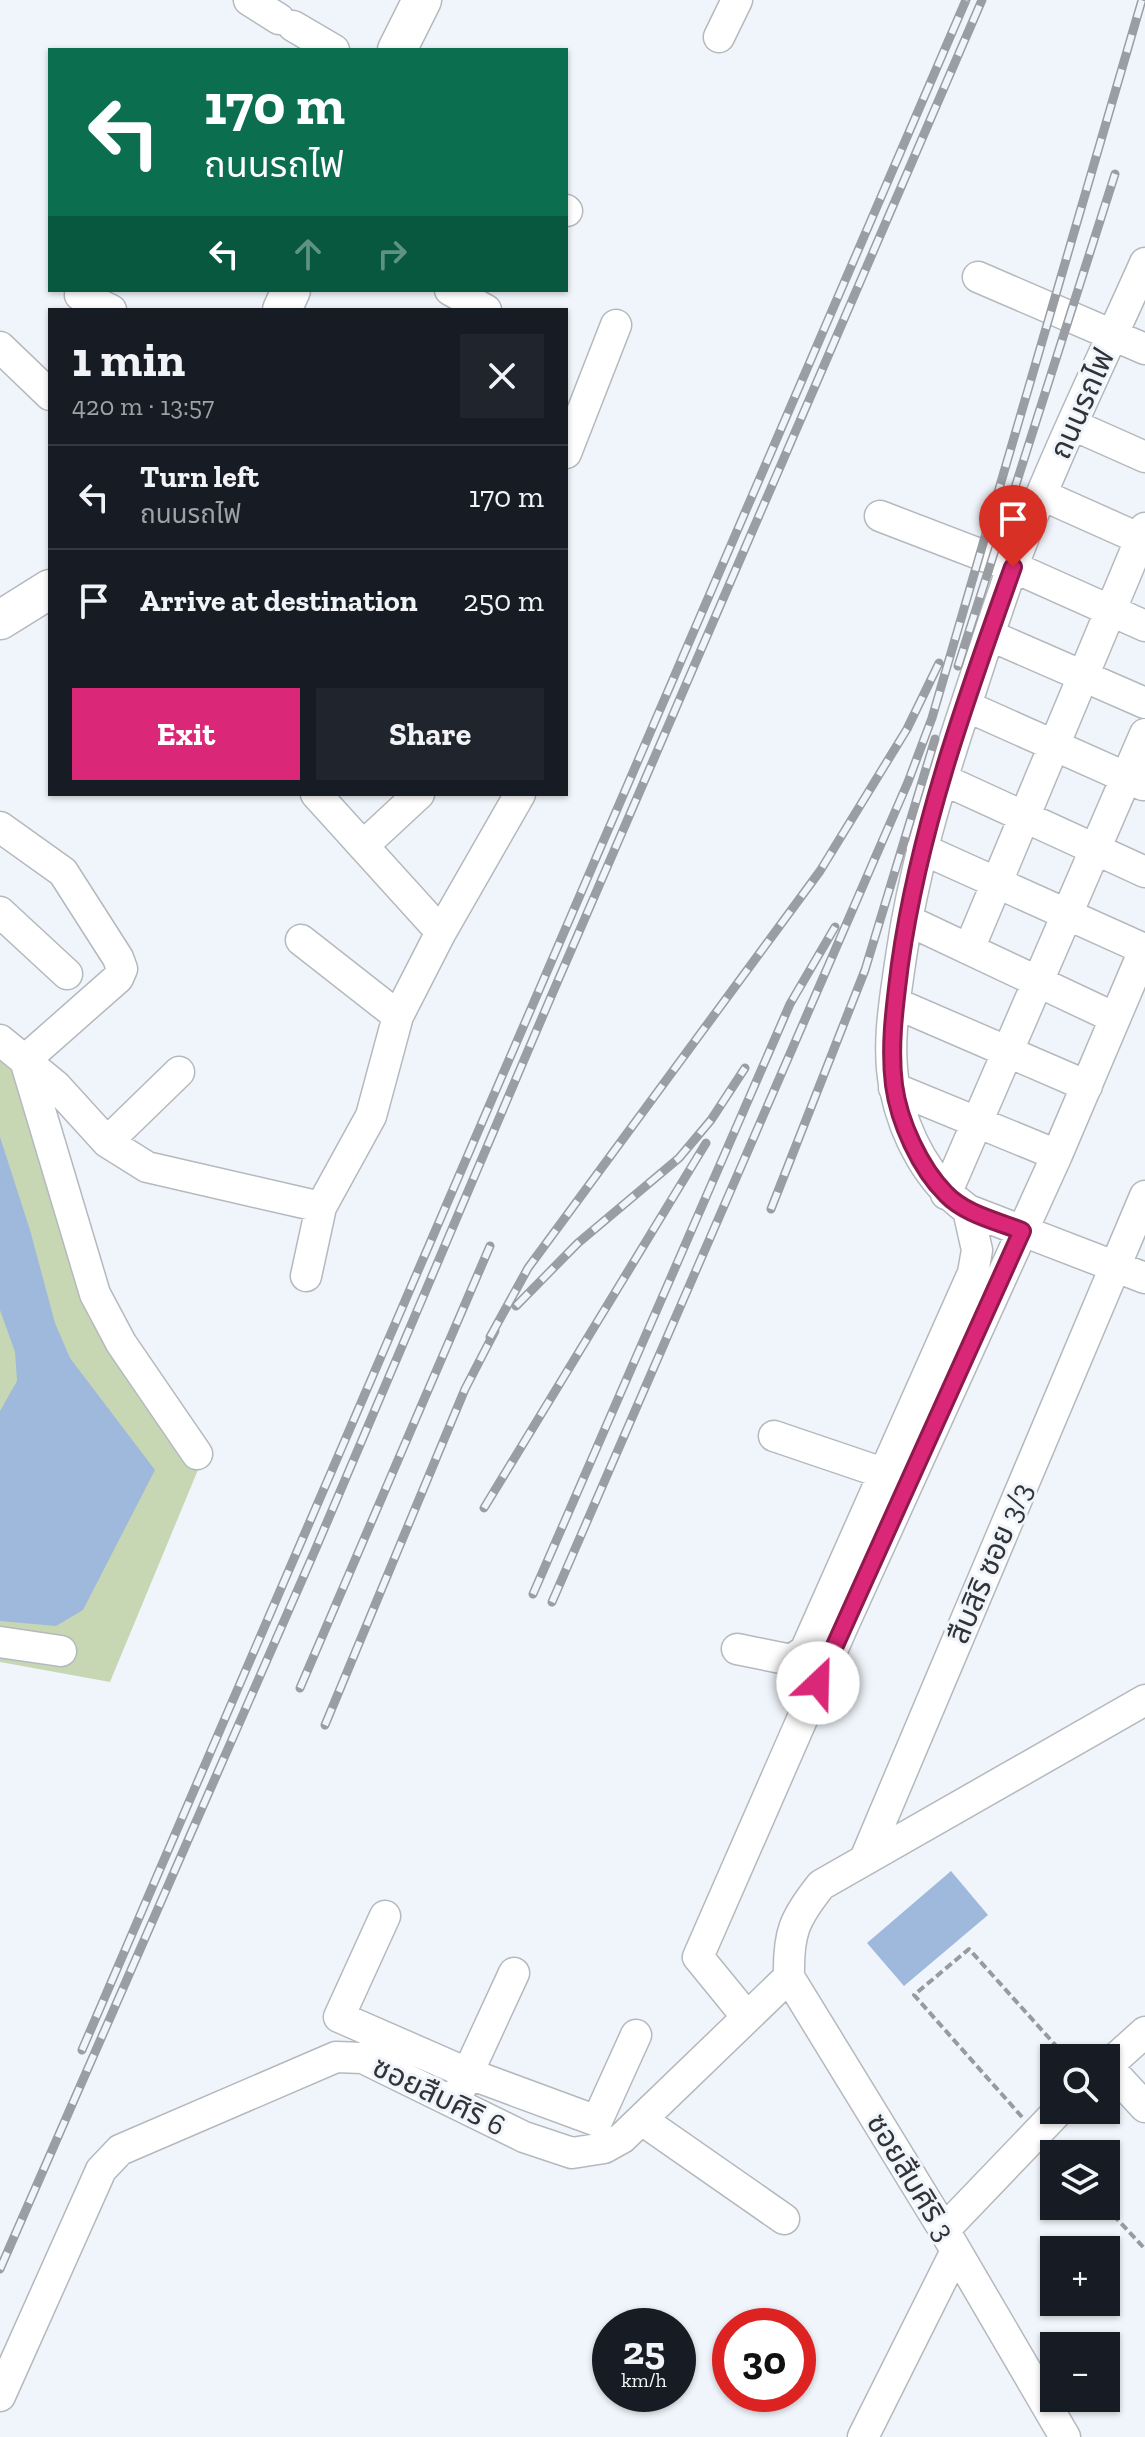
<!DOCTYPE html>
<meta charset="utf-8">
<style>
:root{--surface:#171b24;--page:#20242c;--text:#f1f3f6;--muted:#9ea1a6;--line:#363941;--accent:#db2777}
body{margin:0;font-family:"Zilla Slab","Noto Sans Thai",serif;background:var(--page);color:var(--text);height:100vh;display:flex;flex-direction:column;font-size:30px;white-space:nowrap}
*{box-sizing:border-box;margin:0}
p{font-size:26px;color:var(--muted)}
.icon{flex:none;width:44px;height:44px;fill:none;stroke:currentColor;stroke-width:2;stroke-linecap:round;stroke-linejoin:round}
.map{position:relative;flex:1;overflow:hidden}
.sheet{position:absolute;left:48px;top:308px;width:520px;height:488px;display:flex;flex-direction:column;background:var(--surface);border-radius:0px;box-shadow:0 2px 6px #0004}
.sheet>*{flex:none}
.guide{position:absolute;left:48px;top:48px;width:520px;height:244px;border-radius:0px;box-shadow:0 2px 6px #0004;background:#0b6e4f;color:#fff;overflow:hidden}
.fabs{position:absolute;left:1040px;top:2044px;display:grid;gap:16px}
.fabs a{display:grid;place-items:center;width:80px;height:80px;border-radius:0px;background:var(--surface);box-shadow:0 2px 6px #0004;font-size:40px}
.speed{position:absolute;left:592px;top:2308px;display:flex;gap:16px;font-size:40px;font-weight:700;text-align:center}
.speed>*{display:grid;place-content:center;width:104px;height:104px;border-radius:50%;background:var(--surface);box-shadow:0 2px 6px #0004;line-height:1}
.speed small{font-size:20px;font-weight:400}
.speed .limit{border:12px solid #d22;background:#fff;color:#111}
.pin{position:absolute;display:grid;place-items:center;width:68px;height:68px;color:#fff;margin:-82px -34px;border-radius:50% 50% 50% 0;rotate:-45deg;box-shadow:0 0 8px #0007}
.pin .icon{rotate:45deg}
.me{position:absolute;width:88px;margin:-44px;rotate:24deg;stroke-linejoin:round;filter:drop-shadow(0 0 6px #0008)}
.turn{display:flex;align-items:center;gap:28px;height:168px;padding:0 24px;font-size:36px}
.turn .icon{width:104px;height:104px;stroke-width:2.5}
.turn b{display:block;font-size:56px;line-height:68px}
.lanes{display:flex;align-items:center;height:76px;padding:0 24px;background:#0003;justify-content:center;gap:40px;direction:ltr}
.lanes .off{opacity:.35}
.round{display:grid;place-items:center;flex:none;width:84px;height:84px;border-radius:0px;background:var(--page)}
.overview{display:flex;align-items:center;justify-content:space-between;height:136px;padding:0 24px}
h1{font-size:48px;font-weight:700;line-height:60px}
.action{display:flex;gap:16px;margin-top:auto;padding:16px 24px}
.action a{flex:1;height:92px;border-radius:0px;background:var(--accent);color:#fff;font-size:32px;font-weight:700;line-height:92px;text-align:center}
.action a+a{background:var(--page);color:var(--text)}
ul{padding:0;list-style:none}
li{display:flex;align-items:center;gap:24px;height:104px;padding:0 24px;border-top:2px solid var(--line)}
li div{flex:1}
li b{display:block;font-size:30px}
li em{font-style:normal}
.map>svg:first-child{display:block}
.green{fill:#c8d7b3}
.water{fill:#9eb9dc}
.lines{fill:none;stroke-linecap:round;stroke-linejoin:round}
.minor-casing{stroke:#b4b9be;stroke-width:33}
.major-casing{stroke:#b4b9be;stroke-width:41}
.path{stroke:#979a9f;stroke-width:4;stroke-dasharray:8 4;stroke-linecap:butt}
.minor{stroke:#fff;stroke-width:30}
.major{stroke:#fff;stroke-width:38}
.rail-casing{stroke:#9a9da2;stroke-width:9}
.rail{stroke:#f0f5fb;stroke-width:6;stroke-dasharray:18;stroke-linecap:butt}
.route-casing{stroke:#8e194d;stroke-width:20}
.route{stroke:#db2777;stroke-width:14}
.labels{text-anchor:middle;stroke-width:6;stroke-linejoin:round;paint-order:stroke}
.street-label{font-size:30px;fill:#323336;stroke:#f0f5fb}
</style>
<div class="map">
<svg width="1145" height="2437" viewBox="0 0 1145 2437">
<rect width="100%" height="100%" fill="#f0f5fb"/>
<path class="green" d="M 0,1053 L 18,1064 L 60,1195 L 89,1318 L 200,1465 L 110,1682 L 0,1662 Z"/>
<path class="water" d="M 0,1137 L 30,1230 L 55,1323 L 70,1358 L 155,1470 L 83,1610 L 56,1626 L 0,1621 L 0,1411 L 17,1381 L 15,1352 L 0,1310 Z
M 951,1871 L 988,1915 L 904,1986 L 867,1943 Z"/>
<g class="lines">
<defs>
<path id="minor" d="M 249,0 L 279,19
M 293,26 L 334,50
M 719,37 L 737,0
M 566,210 L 567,211
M 1145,263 C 1100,364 1051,464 1012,568 C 995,615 980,663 964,711 C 937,792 913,873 901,957 C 895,999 886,1047 895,1089 C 905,1137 929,1182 968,1210 L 1145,1278
M 978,277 L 1145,349
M 450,290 L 486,310
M 80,295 L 111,310
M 0,347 L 50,395
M 1073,425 L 1145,457
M 566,453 L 616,325
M 1042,495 L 1145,541
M 880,516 L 1013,567 L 1145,626
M 989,635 L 1145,703
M 966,706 L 1143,785
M 942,779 L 1145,872
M 316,794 L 441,932
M 0,827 L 63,872 L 118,958 L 122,969 L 118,978 L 25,1060 L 95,1294 L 121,1343 L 197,1454
M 363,846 L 419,794
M 922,849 L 1144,949
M 0,912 L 67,974
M 907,920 L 1115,1018
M 301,940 L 398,1016
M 969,949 L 1145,528
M 895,1003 L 1087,1086
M 0,1040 L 56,1086 L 107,1142 L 147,1167 L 321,1207
M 894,1088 L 1057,1155
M 107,1142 L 179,1072
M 946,1194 L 1145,734
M 306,1276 L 321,1207 L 371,1116 L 398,1016 L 441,932 L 520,794
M 774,1436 L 883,1473
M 0,1642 L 61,1651
M 737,1649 L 791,1660 L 805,1651 L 973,1273 L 977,1250 L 968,1210
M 865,1859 L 1145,1196
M 385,1916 L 339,2017 L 467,2073 L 597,2121 L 636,2035
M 747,2017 L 698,1957 L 842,1628 L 1057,1155 L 1145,948
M 1107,2066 L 1145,2107
M 1106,2067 L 1145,2032
M 460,2090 L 514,1973
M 642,2120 L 784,2219
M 944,2230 L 1059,2110
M 0,2396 L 101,2170 L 120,2150 L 336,2057 L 363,2058 L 524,2137 L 572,2153 L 604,2148 L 622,2138 L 789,1977
M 863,2437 L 956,2251
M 1065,2437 L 944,2230 L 789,1977 C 788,1933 794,1919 821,1885 L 1145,1700"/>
<path id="major" d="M 397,50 L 422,0
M 282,310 L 291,290
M 0,620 L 50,589"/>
</defs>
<use href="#minor" class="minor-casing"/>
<use href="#major" class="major-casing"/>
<path class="path" d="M 1022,2117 L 914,1995 L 969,1949 L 1067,2058
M 1105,2206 L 1145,2249"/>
<use href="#minor" class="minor"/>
<use href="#major" class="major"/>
<defs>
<path id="rail" d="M 958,666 L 1115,174
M 771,1209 L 865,970 L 935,739
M 516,1306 L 578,1243 L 679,1158 L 711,1120 L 745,1068
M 490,1337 L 528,1268 L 820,871 L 907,729 L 939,663
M 484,1508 L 706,1143
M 533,1594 L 790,1004 L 835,927
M 552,1602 L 908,782 L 932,718 L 1142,0
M 300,1688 L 490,1246
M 325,1725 L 465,1389 L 495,1331
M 82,2050 L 966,0
M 0,2269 L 316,1548 L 550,999 L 982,0"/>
</defs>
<use href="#rail" class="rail-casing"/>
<use href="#rail" class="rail"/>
</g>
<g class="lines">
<defs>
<path id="route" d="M 818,1683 L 1022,1231 C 997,1221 965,1214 946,1194 C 920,1168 899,1122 894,1085 C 889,1045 895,1004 900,964 C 919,828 967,696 1013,567"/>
</defs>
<use href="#route" class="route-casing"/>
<use href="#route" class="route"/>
</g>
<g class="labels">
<g class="street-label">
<text transform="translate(1082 404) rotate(-66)" y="10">ถนนรถไฟ</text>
<text transform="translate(990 1563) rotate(-67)" y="10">สืบสิริ ซอย 3/3</text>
<text transform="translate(439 2096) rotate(26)" y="10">ซอยสืบศิริ 6</text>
<text transform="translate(911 2177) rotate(59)" y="10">ซอยสืบศิริ 3</text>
</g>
</g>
</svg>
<div class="fabs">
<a><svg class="icon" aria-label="search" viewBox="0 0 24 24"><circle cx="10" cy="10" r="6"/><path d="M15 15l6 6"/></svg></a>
<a><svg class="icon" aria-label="layers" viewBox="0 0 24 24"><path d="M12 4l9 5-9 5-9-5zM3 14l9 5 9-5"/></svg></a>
<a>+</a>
<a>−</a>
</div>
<div class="speed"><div>25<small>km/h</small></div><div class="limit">30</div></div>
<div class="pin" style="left:1013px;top:567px;background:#d93025"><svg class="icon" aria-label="arrive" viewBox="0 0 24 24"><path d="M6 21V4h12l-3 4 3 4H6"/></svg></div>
<svg class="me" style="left:818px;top:1683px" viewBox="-20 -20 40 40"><circle r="19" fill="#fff"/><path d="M0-13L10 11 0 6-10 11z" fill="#db2777"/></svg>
<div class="guide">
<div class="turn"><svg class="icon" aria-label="left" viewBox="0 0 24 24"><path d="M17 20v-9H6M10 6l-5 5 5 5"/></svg><div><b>170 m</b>ถนนรถไฟ</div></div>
<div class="lanes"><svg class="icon" aria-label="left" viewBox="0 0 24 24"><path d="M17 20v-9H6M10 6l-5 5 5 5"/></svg><svg class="icon off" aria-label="ahead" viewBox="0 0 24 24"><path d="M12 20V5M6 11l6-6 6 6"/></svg><svg class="icon off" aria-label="right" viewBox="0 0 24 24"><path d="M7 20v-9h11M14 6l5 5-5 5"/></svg></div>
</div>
<section class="sheet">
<div class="overview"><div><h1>1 min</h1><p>420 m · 13:57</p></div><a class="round"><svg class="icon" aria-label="close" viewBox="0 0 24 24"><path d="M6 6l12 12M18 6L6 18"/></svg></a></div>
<ul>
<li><svg class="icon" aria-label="left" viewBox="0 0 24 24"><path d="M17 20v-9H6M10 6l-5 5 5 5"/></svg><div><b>Turn left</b><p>ถนนรถไฟ</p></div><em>170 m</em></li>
<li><svg class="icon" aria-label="arrive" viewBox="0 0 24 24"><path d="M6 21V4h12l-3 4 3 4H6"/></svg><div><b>Arrive at destination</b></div><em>250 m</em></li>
</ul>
<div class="action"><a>Exit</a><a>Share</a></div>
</section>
</div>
